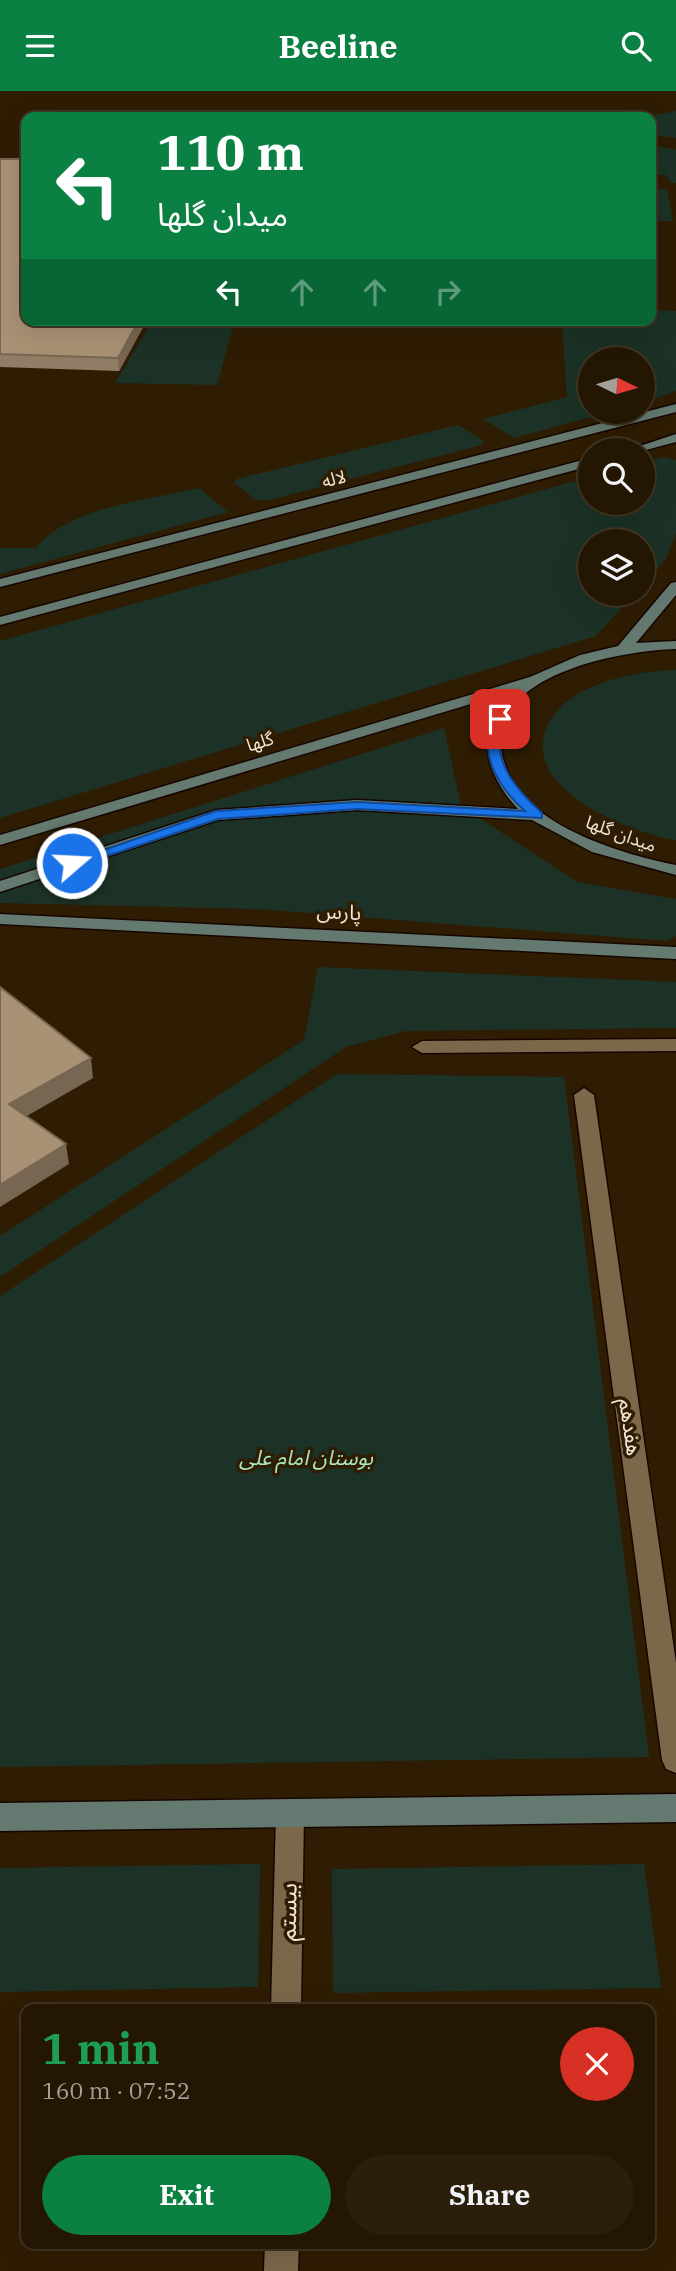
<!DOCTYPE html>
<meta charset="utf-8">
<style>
:root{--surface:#231602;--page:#2b1f0c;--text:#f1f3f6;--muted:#a39f99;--line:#403524;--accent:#0b8043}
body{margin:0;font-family:"IBM Plex Serif","Noto Sans Arabic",serif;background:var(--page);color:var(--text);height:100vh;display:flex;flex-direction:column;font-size:26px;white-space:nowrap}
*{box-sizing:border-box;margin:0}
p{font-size:23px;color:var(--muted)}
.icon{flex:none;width:38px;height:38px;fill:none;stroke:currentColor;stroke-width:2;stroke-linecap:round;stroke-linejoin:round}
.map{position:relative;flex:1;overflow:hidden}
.panel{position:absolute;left:21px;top:1913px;width:634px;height:245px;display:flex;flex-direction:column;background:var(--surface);border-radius:14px;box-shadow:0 7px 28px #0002,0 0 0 2px var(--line)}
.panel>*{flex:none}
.top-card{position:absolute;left:21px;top:21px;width:635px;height:214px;border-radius:14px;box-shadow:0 7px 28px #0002,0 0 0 2px var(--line);background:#0b8043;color:#fff;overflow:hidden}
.needle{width:46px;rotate:95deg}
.controls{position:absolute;left:578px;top:256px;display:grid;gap:14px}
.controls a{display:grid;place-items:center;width:77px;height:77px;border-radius:50%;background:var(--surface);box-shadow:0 7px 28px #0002,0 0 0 2px var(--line);font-size:35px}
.pin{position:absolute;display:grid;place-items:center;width:60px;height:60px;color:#fff;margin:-30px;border-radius:14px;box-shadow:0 4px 10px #0006}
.me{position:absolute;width:77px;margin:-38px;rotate:71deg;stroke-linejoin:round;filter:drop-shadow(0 0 5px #0008)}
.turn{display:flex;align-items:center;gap:24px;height:147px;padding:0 21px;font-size:32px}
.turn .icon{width:91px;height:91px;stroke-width:2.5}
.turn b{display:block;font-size:49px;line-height:60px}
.lanes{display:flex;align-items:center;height:66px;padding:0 21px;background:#0003;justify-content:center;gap:35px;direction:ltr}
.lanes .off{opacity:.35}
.round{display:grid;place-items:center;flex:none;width:74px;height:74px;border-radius:37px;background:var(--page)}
.summary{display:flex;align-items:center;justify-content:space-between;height:119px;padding:0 21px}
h1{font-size:42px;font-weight:700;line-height:52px;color:#1e9e55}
.button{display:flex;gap:14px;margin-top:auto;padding:14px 21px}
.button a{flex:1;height:80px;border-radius:42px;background:var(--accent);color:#fff;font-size:28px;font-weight:700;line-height:80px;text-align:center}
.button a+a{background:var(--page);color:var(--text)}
header{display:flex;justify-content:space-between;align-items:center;height:91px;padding:0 21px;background:var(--accent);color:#fff;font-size:32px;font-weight:700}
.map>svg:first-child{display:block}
.green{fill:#1c3226}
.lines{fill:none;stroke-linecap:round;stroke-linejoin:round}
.street-casing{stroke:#170600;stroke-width:3}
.secondary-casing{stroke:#170600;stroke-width:3}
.street{fill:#7c674b;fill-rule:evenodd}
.secondary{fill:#647a71;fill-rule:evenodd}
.wall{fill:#917d65}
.shaded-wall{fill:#766652}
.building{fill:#a99175;stroke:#766652;stroke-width:2}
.route{fill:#1a73e8;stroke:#114b97;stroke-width:2}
.labels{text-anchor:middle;stroke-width:7;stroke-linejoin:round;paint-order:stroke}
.far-street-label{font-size:18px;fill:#f1e4d5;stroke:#2f1d03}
.street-label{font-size:21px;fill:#f1e4d5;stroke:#2f1d03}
.park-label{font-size:21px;font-style:italic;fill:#aae7c3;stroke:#2f1d03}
.near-street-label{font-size:24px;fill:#f1e4d5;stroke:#2f1d03}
</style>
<header><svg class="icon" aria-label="menu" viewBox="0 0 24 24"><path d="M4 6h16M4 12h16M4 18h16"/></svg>Beeline<svg class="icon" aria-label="search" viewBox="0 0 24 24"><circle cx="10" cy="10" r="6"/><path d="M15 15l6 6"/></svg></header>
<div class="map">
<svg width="676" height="2180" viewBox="0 0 676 2180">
<rect width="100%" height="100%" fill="#2f1d03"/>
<path class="green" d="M 676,20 L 676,47 L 651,43 L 651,26 L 644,26 Z
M 651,54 L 676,59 L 676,92 L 671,92 L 666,84 L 651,84 Z
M 651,98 L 667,98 L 673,130 L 651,130 Z
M 651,219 L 676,220 L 676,300 L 642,312 L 642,268 L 590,268 L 590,320 L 613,320 L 514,347 L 483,328 L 567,306 L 562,229 L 651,229 Z
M 153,229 L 235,229 L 217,294 L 115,292 Z
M 458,334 L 483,350 L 482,354 L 269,409 L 256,409 L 234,392 L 237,388 Z
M 664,366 L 676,369 L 676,442 L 666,468 L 642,494 L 642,450 L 590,450 L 590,502 L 635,502 L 596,545 L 0,727 L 0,550 L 590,386 L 590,411 L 642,411 L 642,372 Z
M 199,397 L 228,421 L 0,483 L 0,457 L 36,457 C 68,416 149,409 199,397 Z
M 676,579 L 676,749 C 634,743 530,702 544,645 C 557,594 632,580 676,579 Z
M 444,637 L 461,715 L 577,791 L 676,808 L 676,845 L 667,850 L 257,818 L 0,812 L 0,778 Z
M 318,876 L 676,891 L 676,937 L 406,940 L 346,956 L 0,1186 L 0,1145 L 304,949 Z
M 337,983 L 564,986 L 649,1666 L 0,1676 L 0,1205 Z
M 260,1773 L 258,1896 L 0,1901 L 0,1777 Z
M 644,1773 L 661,1897 L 333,1902 L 332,1778 Z"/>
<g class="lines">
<defs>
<path id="street" d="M 676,948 L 676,960 L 422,962 L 412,956 L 422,950 Z
M 584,997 L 594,1004 L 676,1572 L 676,1682 L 666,1678 L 662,1669 L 574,1004 Z
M 290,1709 L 300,1713 L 304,1723 L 301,1918 L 271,1918 L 276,1723 L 280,1713 Z
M 265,2152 L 299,2152 L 298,2180 L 264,2180 Z"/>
<path id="secondary" d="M 676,313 L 676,321 L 0,496 L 0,488 Z
M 676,343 L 676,351 L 642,360 L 628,359 Z
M 590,367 L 590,375 L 0,534 L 0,526 Z
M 676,491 L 676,504 L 636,552 L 676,550 L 676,558 C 610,560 456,591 513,691 C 540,738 625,764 676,774 L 676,784 L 592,761 L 532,729 L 357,719 L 218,729 L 0,801 L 0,790 L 216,719 L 357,709 L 518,718 C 485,683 473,638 511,601 L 0,754 L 0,744 L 530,586 L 580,564 L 618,555 L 671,492 Z
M 0,823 L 676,856 L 676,868 L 0,833 Z
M 676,1703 L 676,1731 L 0,1740 L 0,1712 Z"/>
</defs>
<use href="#street" class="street-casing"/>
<use href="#secondary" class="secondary-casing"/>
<use href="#street" class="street"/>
<use href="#secondary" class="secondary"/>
</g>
<path class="wall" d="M 0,68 L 147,229 L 119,280 L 0,276 Z"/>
<path class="shaded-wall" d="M 139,229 L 147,229 L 119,280 L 118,267 Z
M 91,967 L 93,987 L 13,1033 L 9,1013 Z
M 66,1053 L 69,1073 L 0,1116 L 0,1094 Z"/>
<path class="building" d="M 0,68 L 26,68 L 26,229 L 139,229 L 118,267 L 0,263 Z
M 0,896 L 91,967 L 9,1013 L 66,1053 L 0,1094 Z"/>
<path class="route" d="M 500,624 L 505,628 C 488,666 514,697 542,722 L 542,727 L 357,718 L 218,728 L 77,775 L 66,772 L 216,720 L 357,711 L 525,720 C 498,696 476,660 495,625 Z"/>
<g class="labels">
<g class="far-street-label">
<text transform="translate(334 388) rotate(-14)" y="6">لاله</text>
<text transform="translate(260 651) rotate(-17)" y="6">گلها</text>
<text transform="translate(621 743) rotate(20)" y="6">میدان گلها</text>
</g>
<g class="street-label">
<text transform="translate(339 821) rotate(3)" y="7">پارس</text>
<text transform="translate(630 1336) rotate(82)" y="7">هفدهم</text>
</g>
<g class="park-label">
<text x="306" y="1374">بوستان امام علی</text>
</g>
<g class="near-street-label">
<text transform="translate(288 1821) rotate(-89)" y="8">بیستم</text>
</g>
</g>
</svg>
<div class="controls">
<a><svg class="needle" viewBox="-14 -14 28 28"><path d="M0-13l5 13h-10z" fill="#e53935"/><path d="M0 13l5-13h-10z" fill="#a39f99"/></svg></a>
<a><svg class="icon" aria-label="search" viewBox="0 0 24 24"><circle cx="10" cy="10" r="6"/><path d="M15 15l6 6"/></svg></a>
<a><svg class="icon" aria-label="layers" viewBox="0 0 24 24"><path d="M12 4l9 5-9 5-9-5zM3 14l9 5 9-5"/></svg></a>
</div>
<div class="pin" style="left:500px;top:628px;background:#d93025"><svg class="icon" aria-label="arrive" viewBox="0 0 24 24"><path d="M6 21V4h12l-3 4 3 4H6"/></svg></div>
<svg class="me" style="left:72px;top:772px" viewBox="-20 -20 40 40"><circle r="17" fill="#1a73e8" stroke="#fff" stroke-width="3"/><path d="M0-11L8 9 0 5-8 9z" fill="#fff"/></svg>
<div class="top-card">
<div class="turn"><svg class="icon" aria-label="left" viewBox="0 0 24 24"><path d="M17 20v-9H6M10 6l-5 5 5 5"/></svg><div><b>110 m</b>میدان گلها</div></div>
<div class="lanes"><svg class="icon" aria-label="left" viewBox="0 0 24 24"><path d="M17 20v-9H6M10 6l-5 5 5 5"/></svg><svg class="icon off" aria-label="ahead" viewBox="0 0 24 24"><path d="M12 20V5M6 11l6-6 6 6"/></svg><svg class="icon off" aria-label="ahead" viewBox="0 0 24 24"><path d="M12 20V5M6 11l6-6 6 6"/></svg><svg class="icon off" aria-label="right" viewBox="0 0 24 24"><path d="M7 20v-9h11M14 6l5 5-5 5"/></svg></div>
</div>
<section class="panel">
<div class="summary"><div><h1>1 min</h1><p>160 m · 07:52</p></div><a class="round" style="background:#d93025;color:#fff"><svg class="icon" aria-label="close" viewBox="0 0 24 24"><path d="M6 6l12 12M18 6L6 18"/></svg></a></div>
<div class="button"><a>Exit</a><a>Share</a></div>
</section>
</div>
